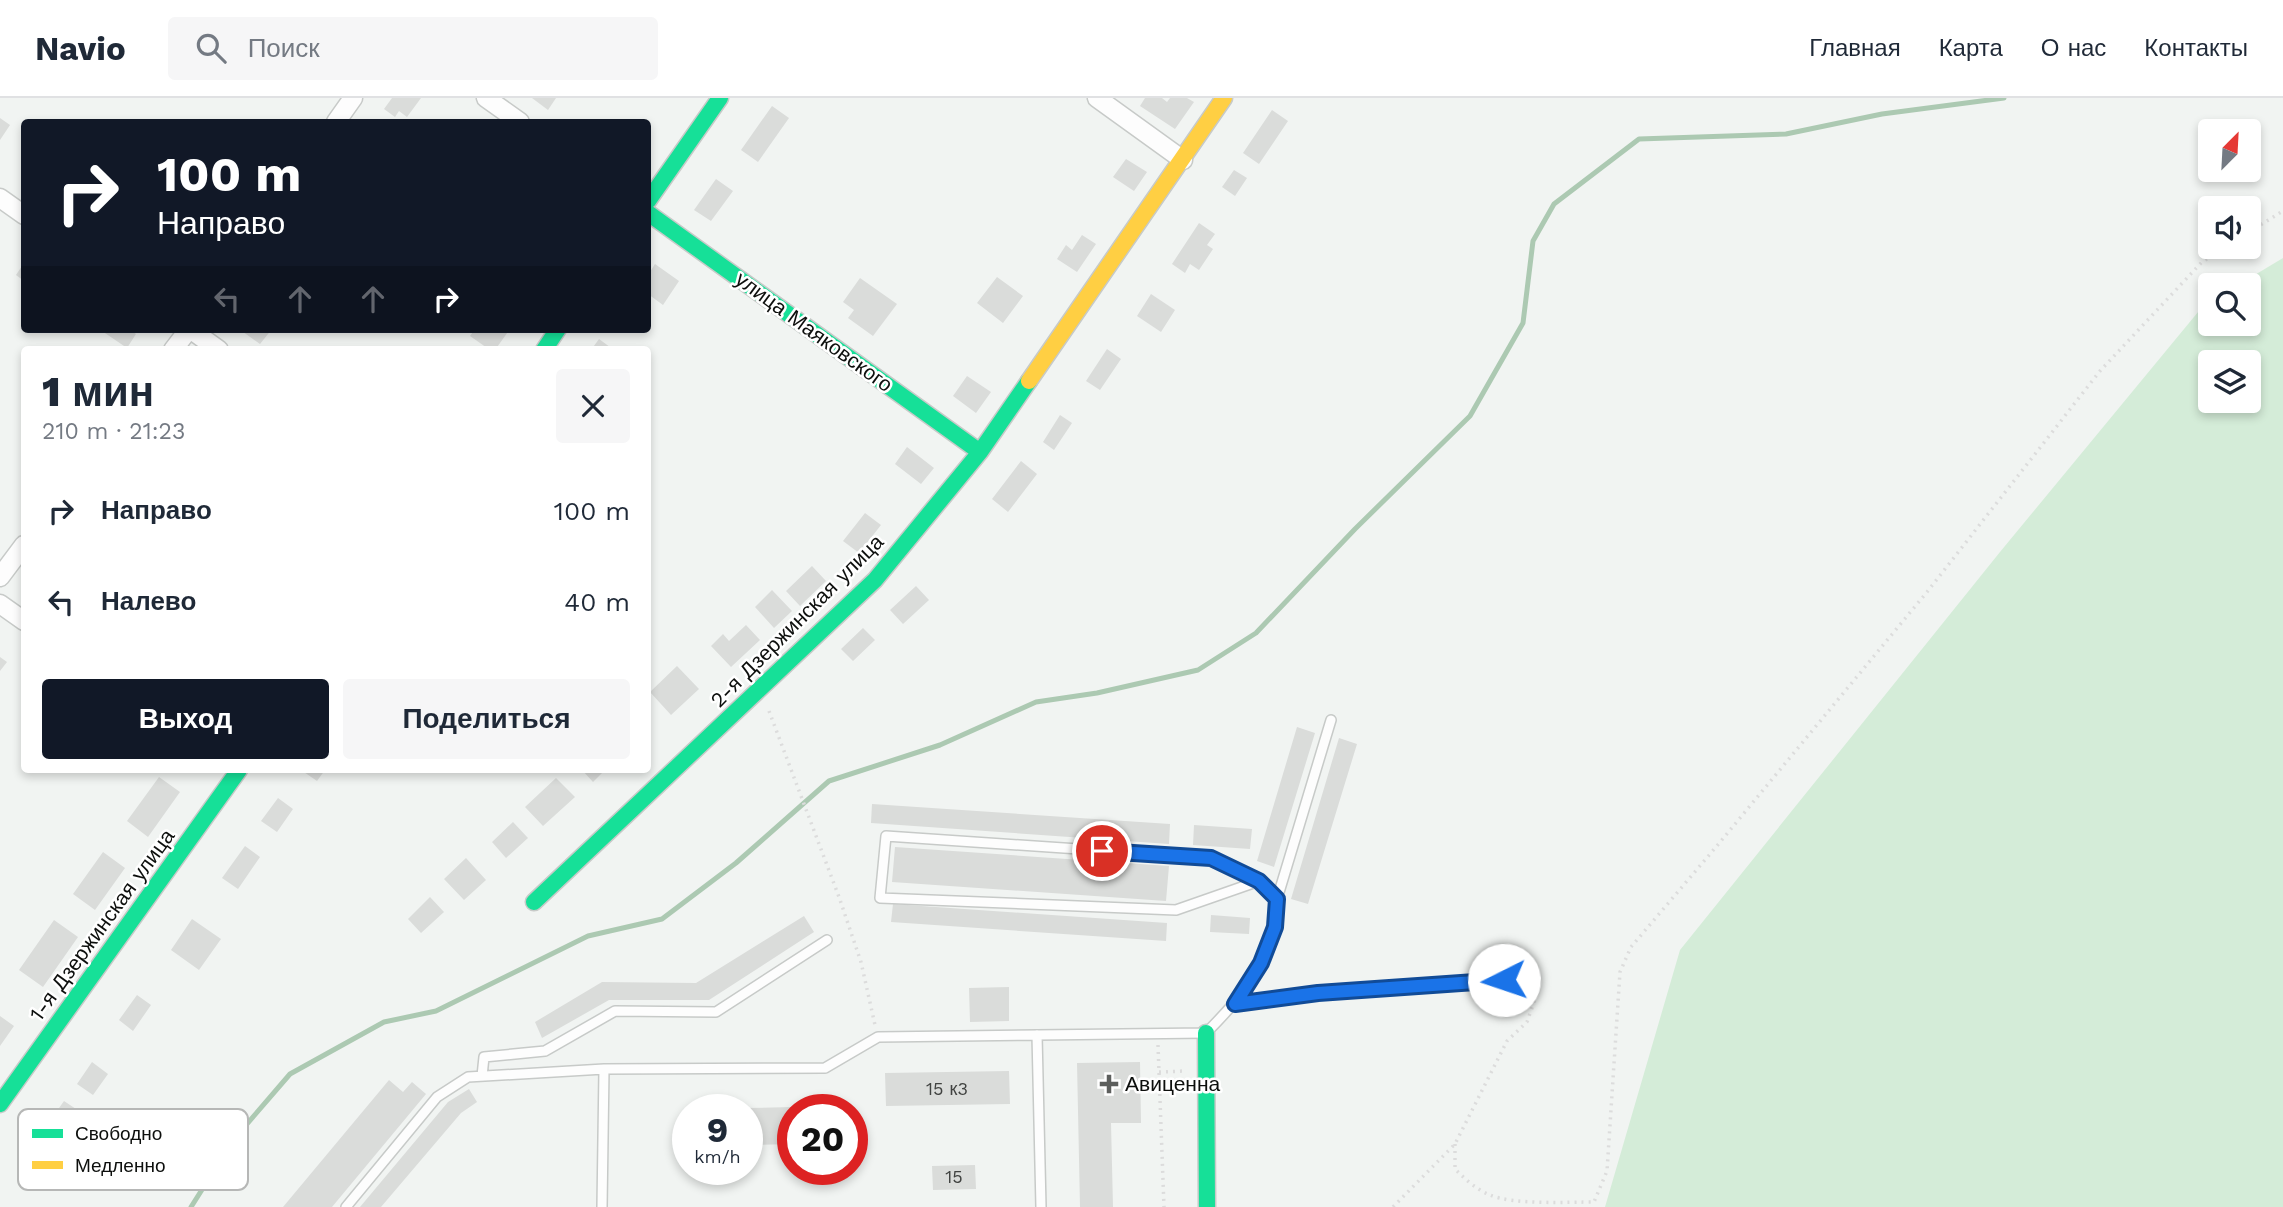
<!DOCTYPE html>
<html lang="ru">
<meta charset="utf-8">
<style>
:root{--surface:#fff;--page:#f6f6f7;--text:#1f2937;--muted:#747a83;--line:#e0e1e3;--accent:#111827}
body{margin:0;font-family:"Work Sans",sans-serif;background:var(--page);color:var(--text);height:100vh;display:flex;flex-direction:column;font-size:26px;white-space:nowrap}
*{box-sizing:border-box;margin:0}
p{font-size:23px;color:var(--muted)}
.icon{flex:none;width:38px;height:38px;fill:none;stroke:currentColor;stroke-width:2;stroke-linecap:round;stroke-linejoin:round}
.map{position:relative;flex:1;overflow:hidden}
.side{position:absolute;left:21px;top:248px;width:630px;height:427px;display:flex;flex-direction:column;background:var(--surface);border-radius:7px;box-shadow:0 4px 10px #0003}
.side>*{flex:none}
.hud{position:absolute;left:21px;top:21px;width:630px;height:214px;border-radius:7px;box-shadow:0 4px 10px #0003;background:#111827;color:#fff;overflow:hidden}
.needle{width:46px;rotate:24deg}
.buttons{position:absolute;left:2198px;top:21px;display:grid;gap:14px}
.buttons a{display:grid;place-items:center;width:63px;height:63px;border-radius:7px;background:var(--surface);box-shadow:0 4px 10px #0003;font-size:35px}
.speed{position:absolute;left:672px;top:996px;display:flex;gap:14px;font-size:35px;font-weight:700;text-align:center}
.speed>*{display:grid;place-content:center;width:91px;height:91px;border-radius:50%;background:var(--surface);box-shadow:0 4px 10px #0003;line-height:1}
.speed small{font-size:18px;font-weight:400}
.speed .limit{border:10px solid #d22;background:#fff;color:#111}
.pin{position:absolute;display:grid;place-items:center;width:60px;height:60px;color:#fff;margin:-30px;border:4px solid #fff;border-radius:50%;box-shadow:0 2px 7px #0007}
.me{position:absolute;width:77px;margin:-38px;rotate:266deg;stroke-linejoin:round;filter:drop-shadow(0 0 5px #0008)}
.turn{display:flex;align-items:center;gap:24px;height:147px;padding:0 21px;font-size:32px}
.turn .icon{width:91px;height:91px;stroke-width:2.5}
.turn b{display:block;font-size:49px;line-height:60px}
.lanes{display:flex;align-items:center;height:66px;padding:0 21px;background:#0003;justify-content:center;gap:35px;direction:ltr}
.lanes .off{opacity:.35}
.round{display:grid;place-items:center;flex:none;width:74px;height:74px;border-radius:7px;background:var(--page)}
.summary{display:flex;align-items:center;justify-content:space-between;height:119px;padding:0 21px}
h1{font-size:42px;font-weight:800;line-height:52px}
.button{display:flex;gap:14px;margin-top:auto;padding:14px 21px}
.button a{flex:1;height:80px;border-radius:7px;background:var(--accent);color:#fff;font-size:28px;font-weight:800;line-height:80px;text-align:center}
.button a+a{background:var(--page);color:var(--text)}
ul{padding:0;list-style:none}
li{display:flex;align-items:center;gap:21px;height:91px;padding:0 21px}
li div{flex:1}
li b{display:block;font-size:26px}
li em{font-style:normal}
header{display:flex;align-items:center;gap:42px;box-sizing:border-box;height:98px;padding:0 35px;background:var(--surface);border-bottom:2px solid var(--line)}
header strong{font-size:33px}
nav{display:flex;gap:38px;margin-inline-start:auto;font-size:24px}
.search{width:490px;height:63px;background:var(--page);display:flex;align-items:center;gap:18px;box-sizing:border-box;padding:0 24px;border-radius:7px;color:var(--muted);font-size:26px}
.map>svg:first-child{display:block}
.green{fill:#d4ecd8;fill-rule:evenodd}
.lines{fill:none;stroke-linecap:round;stroke-linejoin:round}
.stream{stroke:#acc9b2;stroke-width:5}
.building{fill:#dadcda}
.lane-casing{stroke:#c7cac8;stroke-width:12}
.street-casing{stroke:#c7cac8;stroke-width:21}
.fast-casing{stroke:#c7cac8;stroke-width:19}
.slow-casing{stroke:#c7cac8;stroke-width:19}
.path{stroke:#dcdcdc;stroke-width:3.5;stroke-dasharray:2 5;stroke-linecap:butt}
.lane{stroke:#fdfdfd;stroke-width:9}
.street{stroke:#fdfdfd;stroke-width:18}
.fast{stroke:#16e098;stroke-width:16}
.slow{stroke:#ffcf43;stroke-width:16}
.route-casing{stroke:#114b97;stroke-width:18}
.route{stroke:#1a73e8;stroke-width:12}
.poi-dot{fill:#5d5f5d;stroke:#fff;stroke-width:2.5}
.labels{text-anchor:middle;stroke-width:5;stroke-linejoin:round;paint-order:stroke}
.number-label{font-size:18px;fill:#414341}
.street-label{font-size:21px;fill:#0d0f0d;stroke:#fff}
.poi-label{font-size:21px;fill:#0d0f0d;stroke:#fff;text-anchor:start}
.key{fill:#fff;stroke:#b6b7b6;stroke-width:2}
.key-label{font-size:19px;fill:#0d0f0d}
</style>
<header>
<strong>Navio</strong>
<div class="search"><svg class="icon" aria-label="search" viewBox="0 0 24 24"><circle cx="10" cy="10" r="6"/><path d="M15 15l6 6"/></svg>Поиск</div>
<nav><a>Главная</a><a>Карта</a><a>О нас</a><a>Контакты</a></nav>
</header>
<div class="map">
<svg width="2283" height="1109" viewBox="0 0 2283 1109">
<rect width="100%" height="100%" fill="#f1f4f2"/>
<path class="green" d="M 2283,160 L 2283,1109 L 1605,1109 L 1680,852 L 2000,454 L 2203,208 L 2210,204 L 2210,226 L 2249,226 L 2249,187 L 2238,187 ZM 2210,264 L 2249,264 L 2249,303 L 2210,303 Z"/>
<g class="lines">
<path class="stream" d="M 191,1109 L 234,1041 L 290,976 L 384,924 L 436,913 L 588,838 L 662,821 L 736,765 L 829,683 L 940,647 L 1036,604 L 1097,595 L 1198,572 L 1256,535 L 1355,431 L 1470,318 L 1523,225 L 1533,143 L 1554,106 L 1639,41 L 1786,36 L 1882,16 L 2004,0"/>
</g>
<path class="building" d="M 392,0 L 421,0 L 407,19 L 399,13 L 395,19 L 384,11 Z
M 532,0 L 556,0 L 548,12 Z
M 1145,0 L 1162,0 L 1167,4 L 1170,0 L 1187,0 L 1194,4 L 1175,31 L 1140,8 Z
M 772,8 L 789,20 L 758,64 L 741,52 Z
M 1272,12 L 1288,23 L 1259,66 L 1243,55 Z
M 0,20 L 10,27 L 0,42 Z
M 1126,61 L 1147,74 L 1134,93 L 1113,79 Z
M 1234,72 L 1247,80 L 1235,98 L 1222,89 Z
M 716,81 L 733,93 L 711,123 L 694,112 Z
M 1199,125 L 1215,136 L 1207,147 L 1213,151 L 1199,172 L 1190,166 L 1185,175 L 1172,166 Z
M 1082,137 L 1096,146 L 1077,174 L 1057,161 L 1066,147 L 1072,152 Z
M 24,165 L 24,183 L 16,177 Z
M 655,166 L 679,183 L 663,207 L 648,196 L 648,177 Z
M 997,179 L 1023,198 L 1003,225 L 977,205 Z
M 860,180 L 897,206 L 873,238 L 848,220 L 854,212 L 843,204 Z
M 1151,196 L 1175,212 L 1161,234 L 1137,218 Z
M 99,231 L 129,231 L 136,236 L 127,250 Z
M 239,231 L 272,231 L 260,246 Z
M 475,231 L 510,231 L 495,252 L 490,252 L 470,238 Z
M 599,241 L 614,252 L 591,252 Z
M 1107,251 L 1121,261 L 1100,292 L 1086,283 Z
M 967,278 L 991,294 L 976,315 L 953,298 Z
M 1060,317 L 1072,325 L 1054,352 L 1043,344 Z
M 907,349 L 934,370 L 921,386 L 895,366 Z
M 1021,363 L 1037,376 L 1008,414 L 992,401 Z
M 865,415 L 881,427 L 859,455 L 843,443 Z
M 812,468 L 826,483 L 800,508 L 786,493 Z
M 916,488 L 929,502 L 903,526 L 890,512 Z
M 772,492 L 792,513 L 774,530 L 755,509 Z
M 746,527 L 760,542 L 731,569 L 711,548 L 723,536 L 729,543 Z
M 863,530 L 875,542 L 853,563 L 841,551 Z
M 0,559 L 7,564 L 0,573 Z
M 677,568 L 699,591 L 671,617 L 650,594 Z
M 1297,629 L 1315,635 L 1274,769 L 1257,763 Z
M 1339,640 L 1357,646 L 1308,806 L 1291,801 Z
M 301,672 L 325,672 L 317,683 Z
M 582,672 L 605,672 L 593,684 Z
M 159,679 L 180,694 L 148,739 L 127,723 Z
M 556,680 L 575,699 L 543,728 L 525,709 Z
M 278,700 L 293,711 L 277,734 L 261,723 Z
M 872,706 L 1170,726 L 1169,746 L 871,725 Z
M 513,724 L 528,740 L 506,760 L 492,744 Z
M 1194,727 L 1252,731 L 1250,751 L 1193,747 Z
M 245,748 L 260,759 L 238,791 L 222,780 Z
M 895,749 L 1169,768 L 1166,803 L 892,784 Z
M 103,754 L 125,770 L 95,812 L 73,796 Z
M 466,760 L 486,782 L 464,802 L 444,781 Z
M 430,799 L 444,814 L 421,835 L 408,821 Z
M 893,806 L 1167,825 L 1166,843 L 891,824 Z
M 1211,817 L 1250,820 L 1249,836 L 1210,834 Z
M 804,818 L 814,834 L 709,902 L 609,902 L 542,940 L 535,924 L 602,884 L 696,885 Z
M 192,821 L 221,841 L 199,872 L 171,852 Z
M 54,822 L 78,839 L 43,889 L 19,872 Z
M 1009,889 L 1009,923 L 970,924 L 969,890 Z
M 137,897 L 151,907 L 133,933 L 119,922 Z
M 0,918 L 14,928 L 0,948 Z
M 92,964 L 108,976 L 93,997 L 77,986 Z
M 1140,964 L 1141,1025 L 1111,1025 L 1113,1109 L 1080,1109 L 1077,965 Z
M 1009,973 L 1010,1006 L 886,1008 L 885,975 Z
M 389,982 L 403,994 L 412,984 L 426,996 L 332,1109 L 283,1109 Z
M 469,991 L 477,1004 L 461,1015 L 381,1109 L 360,1109 L 448,1004 Z
M 64,1003 L 79,1013 L 62,1037 L 47,1027 Z
M 847,1008 L 847,1012 L 796,1012 L 796,1009 Z
M 793,1009 L 793,1046 L 747,1047 L 747,1010 Z
M 975,1067 L 976,1091 L 933,1092 L 932,1068 Z"/>
<g class="lines">
<defs>
<path id="lane" d="M 1277,801 L 1331,622
M 1235,906 L 1318,895 L 1531,880
M 1037,937 L 1041,1109
M 482,978 L 484,959 L 545,953 L 615,913 L 716,914 L 827,842
M 346,1109 L 437,999 L 468,979 L 604,971
M 602,1109 L 604,971 L 825,970 L 878,939 L 1206,935 C 1235,906 1267,870 1275,829 C 1277,820 1276,810 1277,801 L 1259,783 L 1211,760 L 886,738 L 880,800 L 1176,812 L 1259,783"/>
<path id="street" d="M 486,0 L 520,24
M 1097,0 L 1183,62
M 336,24 L 353,0
M 0,100 L 24,117
M 190,231 L 219,252
M 173,252 L 189,231
M 0,479 L 24,447
M 0,506 L 24,523"/>
<path id="fast" d="M 648,103 L 720,0
M 648,115 L 980,354
M 544,252 L 558,231
M 534,804 L 875,482 L 980,354 L 1029,283
M 1206,935 L 1207,1109
M 0,1006 L 239,672"/>
<path id="slow" d="M 1029,283 L 1224,0"/>
</defs>
<use href="#lane" class="lane-casing"/>
<use href="#street" class="street-casing"/>
<use href="#fast" class="fast-casing"/>
<use href="#slow" class="slow-casing"/>
<path class="path" d="M 2249,134 L 2283,113
M 769,613 L 839,799 L 861,864 L 875,927
M 1158,947 L 1164,1109
M 1159,974 L 1185,973
M 1455,1046 L 1455,1071 C 1465,1081 1477,1092 1490,1097 C 1513,1107 1568,1104 1594,1104 L 1607,1073 L 1620,874 L 1631,849 L 1716,749 L 1927,494 L 2100,273 L 2202,164 L 2226,149
M 1393,1109 L 1455,1046 L 1507,943 L 1527,924 L 1534,904 L 1532,893"/>
<use href="#lane" class="lane"/>
<use href="#street" class="street"/>
<use href="#fast" class="fast"/>
<use href="#slow" class="slow"/>
</g>
<g class="lines">
<defs>
<path id="route" d="M 1102,753 L 1211,760 L 1259,783 L 1277,801 L 1275,829 L 1261,865 L 1235,906 L 1318,895 L 1504,882"/>
</defs>
<use href="#route" class="route-casing"/>
<use href="#route" class="route"/>
</g>
<path class="poi-dot" d="M1105.5 975.5h7v7h7v7h-7v7h-7v-7h-7v-7h7z"/>
<g class="labels">
<g class="number-label">
<text x="947" y="997">15 к3</text>
<text x="954" y="1085">15</text>
</g>
<g class="street-label">
<text transform="translate(814 234) rotate(36)" y="7">улица Маяковского</text>
<text transform="translate(797 523) rotate(-45)" y="7">2-я Дзержинская улица</text>
<text transform="translate(102 827) rotate(-54)" y="7">1-я Дзержинская улица</text>
</g>
<g class="poi-label">
<text x="1125" y="993">Авиценна</text>
</g>
</g>
<rect x="18" y="1011" width="230" height="81" rx="10" class="key"/>
<rect x="32" y="1031" width="31" height="9" fill="#16e098"/>
<rect x="32" y="1063" width="31" height="8" fill="#ffcf43"/>
<g class="key-label">
<text x="75" y="1042">Свободно</text>
<text x="75" y="1074">Медленно</text>
</g>
</svg>
<div class="buttons">
<a><svg class="needle" viewBox="-14 -14 28 28"><path d="M0-13l5 13h-10z" fill="#e53935"/><path d="M0 13l5-13h-10z" fill="#747a83"/></svg></a>
<a><svg class="icon" aria-label="sound" viewBox="0 0 24 24"><path d="M4 9h4l5-4v14l-5-4H4zM17 9q2 3 0 6"/></svg></a>
<a><svg class="icon" aria-label="search" viewBox="0 0 24 24"><circle cx="10" cy="10" r="6"/><path d="M15 15l6 6"/></svg></a>
<a><svg class="icon" aria-label="layers" viewBox="0 0 24 24"><path d="M12 4l9 5-9 5-9-5zM3 14l9 5 9-5"/></svg></a>
</div>
<div class="speed"><div>9<small>km/h</small></div><div class="limit">20</div></div>
<div class="pin" style="left:1102px;top:753px;background:#d93025"><svg class="icon" aria-label="arrive" viewBox="0 0 24 24"><path d="M6 21V4h12l-3 4 3 4H6"/></svg></div>
<svg class="me" style="left:1504px;top:882px" viewBox="-20 -20 40 40"><circle r="19" fill="#fff"/><path d="M0-13L10 11 0 6-10 11z" fill="#1a73e8"/></svg>
<div class="hud">
<div class="turn"><svg class="icon" aria-label="right" viewBox="0 0 24 24"><path d="M7 20v-9h11M14 6l5 5-5 5"/></svg><div><b>100 m</b>Направо</div></div>
<div class="lanes"><svg class="icon off" aria-label="left" viewBox="0 0 24 24"><path d="M17 20v-9H6M10 6l-5 5 5 5"/></svg><svg class="icon off" aria-label="ahead" viewBox="0 0 24 24"><path d="M12 20V5M6 11l6-6 6 6"/></svg><svg class="icon off" aria-label="ahead" viewBox="0 0 24 24"><path d="M12 20V5M6 11l6-6 6 6"/></svg><svg class="icon" aria-label="right" viewBox="0 0 24 24"><path d="M7 20v-9h11M14 6l5 5-5 5"/></svg></div>
</div>
<section class="side">
<div class="summary"><div><h1>1 мин</h1><p>210 m · 21:23</p></div><a class="round"><svg class="icon" aria-label="close" viewBox="0 0 24 24"><path d="M6 6l12 12M18 6L6 18"/></svg></a></div>
<ul>
<li><svg class="icon" aria-label="right" viewBox="0 0 24 24"><path d="M7 20v-9h11M14 6l5 5-5 5"/></svg><div><b>Направо</b></div><em>100 m</em></li>
<li><svg class="icon" aria-label="left" viewBox="0 0 24 24"><path d="M17 20v-9H6M10 6l-5 5 5 5"/></svg><div><b>Налево</b></div><em>40 m</em></li>
</ul>
<div class="button"><a>Выход</a><a>Поделиться</a></div>
</section>
</div>
